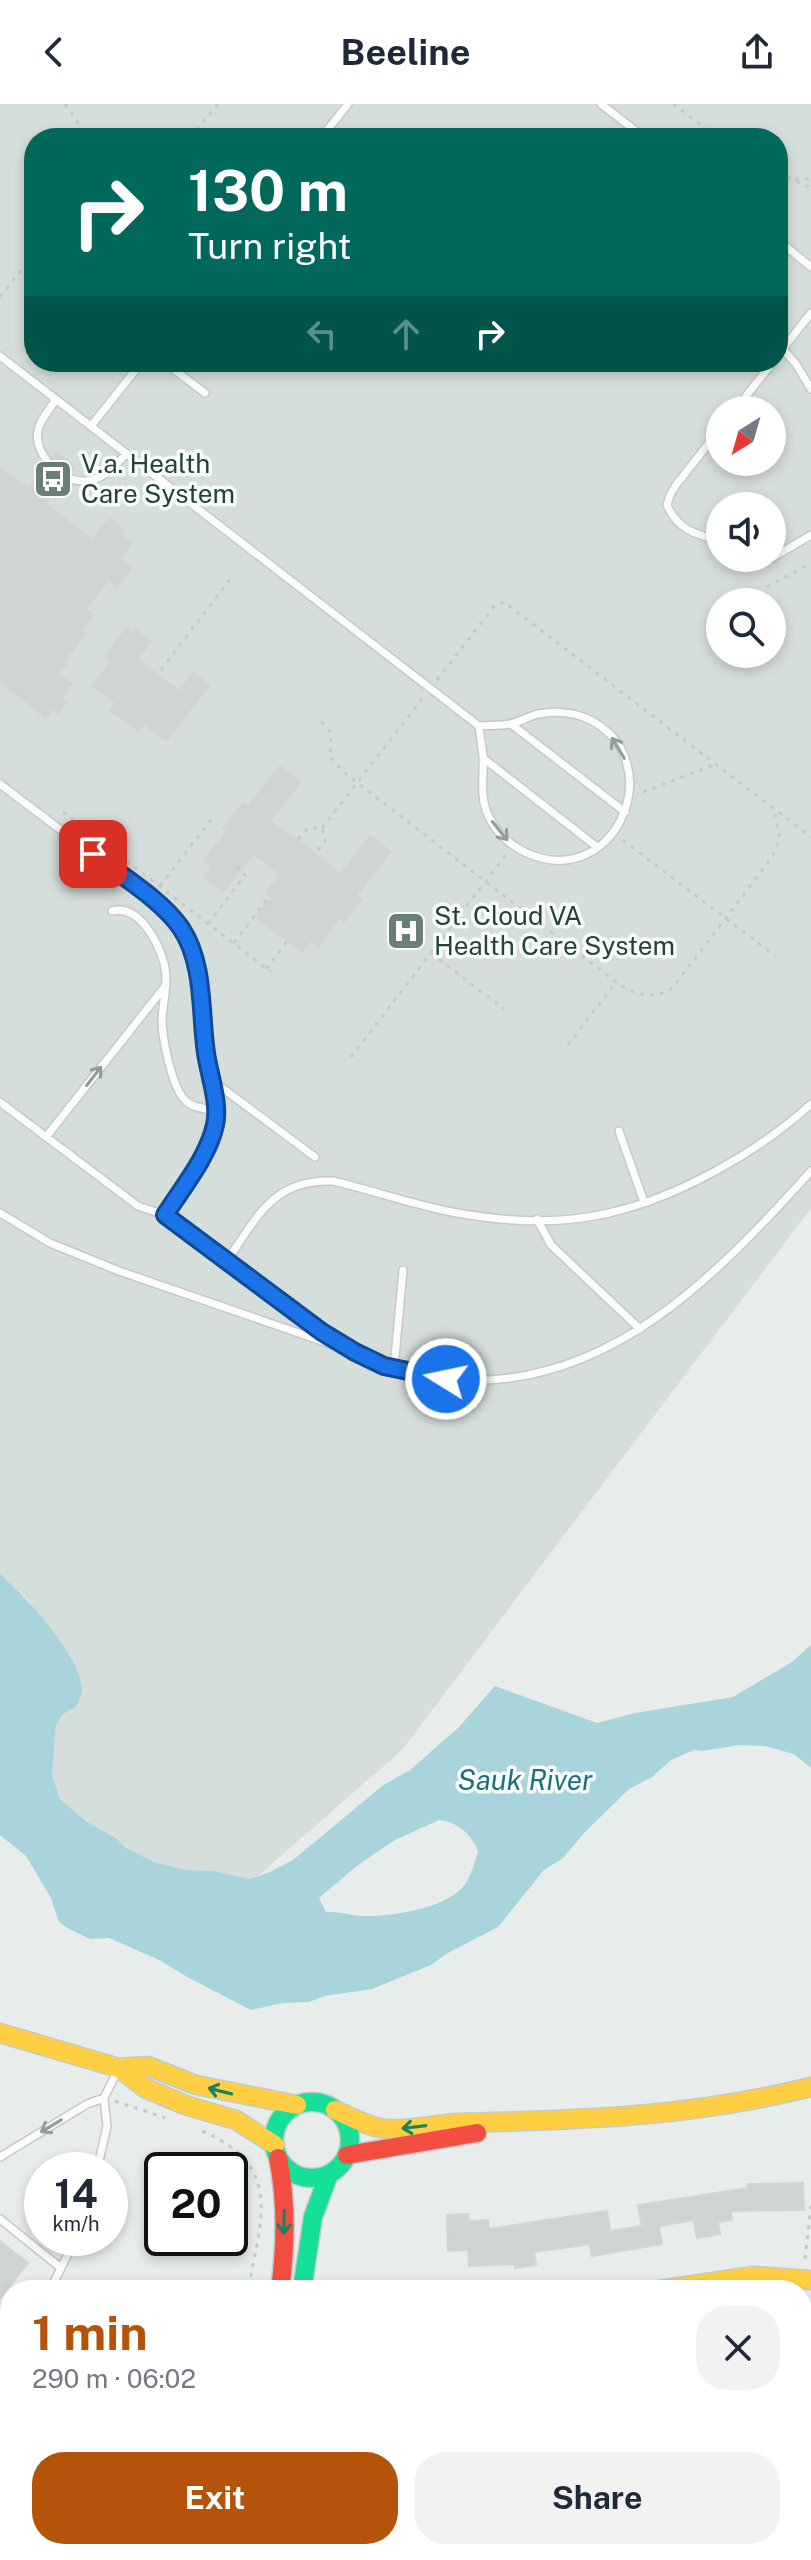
<!DOCTYPE html>
<meta charset="utf-8">
<style>
:root{--surface:#fff;--page:#f2f2f3;--text:#1f2937;--muted:#747a83;--accent:#b45309}
body{margin:0;font-family:"Public Sans",sans-serif;background:var(--page);color:var(--text);height:100vh;display:flex;flex-direction:column;font-size:30px;white-space:nowrap}
*{box-sizing:border-box;margin:0}
p{font-size:26px;color:var(--muted)}
.icon{flex:none;width:44px;height:44px;fill:none;stroke:currentColor;stroke-width:2;stroke-linecap:round;stroke-linejoin:round}
.map{position:relative;flex:1;overflow:hidden}
.drawer{position:absolute;left:0px;top:2176px;width:812px;height:280px;display:flex;flex-direction:column;background:var(--surface);border-radius:32px 32px 0 0;box-shadow:0 4px 12px #0003}
.drawer>*{flex:none}
.top-card{position:absolute;left:24px;top:24px;width:764px;height:244px;border-radius:32px;box-shadow:0 4px 12px #0003;background:#00695c;color:#fff;overflow:hidden}
.needle{width:52px;rotate:217deg}
.tools{position:absolute;left:706px;top:292px;display:grid;gap:16px}
.tools a{display:grid;place-items:center;width:80px;height:80px;border-radius:50%;background:var(--surface);box-shadow:0 4px 12px #0003;font-size:40px}
.speed{position:absolute;left:24px;top:2048px;display:flex;gap:16px;font-size:40px;font-weight:700;text-align:center}
.speed>*{display:grid;place-content:center;width:104px;height:104px;border-radius:50%;background:var(--surface);box-shadow:0 4px 12px #0003;line-height:1}
.speed small{font-size:20px;font-weight:400}
.speed .limit{border:4px solid #111;border-radius:12px;background:#fff;color:#111}
.pin{position:absolute;display:grid;place-items:center;width:68px;height:68px;color:#fff;margin:-34px;border-radius:16px;box-shadow:0 4px 12px #0006}
.me{position:absolute;width:88px;margin:-44px;rotate:280deg;stroke-linejoin:round;filter:drop-shadow(0 0 6px #0008)}
.turn{display:flex;align-items:center;gap:28px;height:168px;padding:0 32px;font-size:36px}
.turn .icon{width:104px;height:104px;stroke-width:2.5}
.turn b{display:block;font-size:56px;line-height:68px}
.lanes{display:flex;align-items:center;height:76px;padding:0 32px;background:#0003;justify-content:center;gap:40px;direction:ltr}
.lanes .off{opacity:.35}
.round{display:grid;place-items:center;flex:none;width:84px;height:84px;border-radius:32px;background:var(--page)}
.head{display:flex;align-items:center;justify-content:space-between;height:136px;padding:0 32px}
h1{font-size:48px;font-weight:700;line-height:60px;color:var(--accent)}
.cta{display:flex;gap:16px;margin-top:auto;padding:16px 32px}
.cta a{flex:1;height:92px;border-radius:32px;background:var(--accent);color:#fff;font-size:32px;font-weight:700;line-height:92px;text-align:center}
.cta a+a{background:var(--page);color:var(--text)}
header{display:flex;justify-content:space-between;align-items:center;height:104px;padding:0 32px;background:var(--surface);font-size:36px;font-weight:700}
.map>svg:first-child{display:block}
.built{fill:#d6dedb;fill-rule:evenodd}
.water{fill:#a9d4db;fill-rule:evenodd}
.building{fill:#cfd4d2;stroke:#d1d6d4;stroke-width:2}
.lines{fill:none;stroke-linecap:round;stroke-linejoin:round}
.lane-casing{stroke:#c5cac8;stroke-width:10}
.street-casing{stroke:#c5cac8;stroke-width:17}
.fast-casing{stroke:#c3cbc8;stroke-width:21}
.slow-casing{stroke:#c3cbc8;stroke-width:21}
.jam-casing{stroke:#c3cbc8;stroke-width:21}
.path{stroke:#c3ccca;stroke-width:3;stroke-dasharray:4 6;stroke-linecap:butt}
.lane{stroke:#fcfcfc;stroke-width:7}
.street{stroke:#fcfcfc;stroke-width:14}
.fast{stroke:#16e098;stroke-width:18}
.slow{stroke:#ffcf43;stroke-width:18}
.jam{stroke:#f24e42;stroke-width:18}
.oneway{stroke:#909f9b}
.oneway2{stroke:#1e8160}
.route-casing{stroke:#114b97;stroke-width:20}
.route{stroke:#1a73e8;stroke-width:14}
.labels{text-anchor:middle;stroke-width:7;stroke-linejoin:round;paint-order:stroke}
.poi-label{font-size:26px;fill:#24423a;stroke:#f7fbf9;text-anchor:start}
.water-label{font-size:28px;font-style:italic;fill:#1c6f80;stroke:#f7fbf9}
</style>
<header><svg class="icon" aria-label="back" viewBox="0 0 24 24"><path d="M15 5l-7 7 7 7"/></svg>Beeline<svg class="icon" aria-label="share" viewBox="0 0 24 24"><path d="M12 15V3M7 8l5-5 5 5M5 13v7h14v-7"/></svg></header>
<div class="map">
<svg width="811" height="2456" viewBox="0 0 811 2456">
<rect width="100%" height="100%" fill="#e8edeb"/>
<path class="built" d="M 0,0 L 811,0 L 811,1104 L 402,1646 L 258,1772 L 250,1775 L 214,1767 L 186,1766 L 154,1758 L 126,1744 L 117,1735 L 86,1717 L 60,1695 L 52,1671 L 56,1622 L 63,1610 L 76,1603 L 82,1585 L 77,1570 L 27,1495 L 0,1470 ZM 34,34 L 778,34 L 778,258 L 34,258 ZM 720,306 L 772,306 L 772,358 L 720,358 ZM 720,402 L 772,402 L 772,454 L 720,454 ZM 720,498 L 772,498 L 772,550 L 720,550 Z"/>
<path class="water" d="M 0,1470 C 24,1491 82,1552 82,1586 C 82,1591 78,1598 76,1603 L 63,1610 L 56,1622 L 52,1671 L 60,1695 L 86,1717 L 117,1735 L 126,1744 L 154,1758 L 186,1766 L 214,1767 L 250,1775 L 270,1768 L 293,1756 L 382,1682 L 410,1666 L 459,1623 L 495,1582 L 597,1619 L 635,1609 L 733,1593 L 792,1558 L 811,1541 L 811,1664 L 794,1650 L 765,1642 L 740,1641 L 702,1647 L 694,1646 L 671,1656 L 652,1673 L 629,1685 L 585,1728 L 563,1754 L 544,1766 L 498,1823 L 446,1850 L 431,1861 L 372,1885 L 325,1892 L 309,1898 L 283,1899 L 251,1906 L 189,1874 L 159,1856 L 109,1834 L 90,1835 L 69,1825 L 59,1818 L 51,1794 L 26,1752 L 0,1731 ZM 439,1716 C 458,1718 471,1730 478,1747 C 475,1757 472,1768 467,1777 C 453,1804 391,1813 363,1812 C 351,1812 338,1807 326,1808 L 319,1794 L 358,1761 L 395,1736 Z"/>
<path class="building" d="M 56,348 L 75,363 L 71,368 L 61,369 L 60,374 L 62,378 L 46,399 L 92,436 L 109,414 L 124,426 L 121,430 L 132,439 L 120,455 L 132,464 L 117,483 L 109,476 L 86,505 L 94,511 L 82,526 L 86,529 L 64,558 L 67,560 L 58,570 L 72,580 L 62,594 L 67,598 L 58,609 L 53,605 L 46,614 L 0,578 L 0,364 L 28,384 L 44,363 L 49,364 L 53,361 L 52,353 Z
M 126,524 L 132,529 L 135,525 L 151,537 L 138,555 L 179,587 L 193,568 L 210,581 L 166,637 L 144,620 L 139,627 L 110,606 L 115,599 L 92,582 L 111,557 L 105,552 Z
M 280,662 L 301,678 L 270,717 L 295,735 L 296,733 L 340,770 L 370,732 L 391,748 L 357,791 L 362,795 L 344,818 L 340,814 L 318,843 L 311,837 L 302,848 L 255,813 L 271,793 L 266,788 L 280,771 L 254,750 L 223,788 L 204,773 L 211,763 L 203,757 L 227,727 L 223,724 L 243,699 L 248,702 Z
M 803,2079 L 804,2106 L 731,2107 L 732,2116 L 718,2118 L 720,2130 L 697,2134 L 694,2116 L 659,2122 L 662,2140 L 592,2152 L 590,2140 L 534,2148 L 536,2161 L 515,2164 L 515,2160 L 469,2162 L 468,2146 L 448,2147 L 447,2111 L 468,2110 L 468,2117 L 488,2116 L 489,2125 L 607,2107 L 610,2127 L 642,2122 L 638,2101 L 748,2084 L 748,2080 Z
M 0,2137 L 28,2159 L 0,2194 Z"/>
<g class="lines">
<defs>
<path id="lane" d="M 601,0 L 645,34
M 321,34 L 348,0
M 778,136 L 811,163
M 783,245 L 796,260 L 811,285
M 778,251 L 811,209
M 0,252 L 479,622 C 489,621 500,622 510,620 C 520,618 529,612 538,610 C 553,607 572,608 586,614 C 673,653 617,789 527,749 C 509,741 493,726 486,706 C 480,689 484,670 483,652 C 482,642 480,632 479,622
M 164,258 L 205,289
M 735,306 L 773,258
M 91,322 L 142,258
M 720,325 L 676,381 L 670,391 L 667,401 C 678,426 695,430 720,437
M 48,358 C 28,333 39,318 56,296
M 66,373 C 93,385 109,369 126,350
M 750,454 L 771,454
M 772,454 L 811,431
M 511,620 L 625,708
M 483,654 L 597,743
M 0,680 L 163,803 C 174,816 184,827 191,843 C 204,875 201,913 206,947 C 209,969 219,997 215,1020 C 210,1050 181,1085 165,1111
M 112,807 C 139,800 158,838 164,859 C 169,877 163,897 162,915 C 162,934 172,986 187,998 C 194,1004 206,1005 216,1007
M 210,975 L 315,1053
M 0,998 L 138,1102 L 165,1111 C 202,1139 240,1167 277,1195 C 310,1219 342,1244 380,1260 C 403,1270 432,1274 457,1276 C 609,1285 717,1171 811,1067
M 619,1027 L 644,1098
M 46,1033 L 166,881
M 0,1109 L 50,1139 L 119,1167 L 342,1244
M 537,1115 L 551,1141 L 640,1225
M 227,1157 C 257,1113 273,1075 333,1077 C 376,1087 419,1103 463,1110 C 510,1118 563,1120 609,1109 C 679,1093 758,1048 811,1000
M 394,1264 L 403,1166
M 0,2053 L 87,2000 L 104,1994
M 97,2066 L 107,2022 L 104,1994 L 118,1966
M 0,2115 L 61,2164
M 50,2186 L 76,2134
M 0,2263 L 10,2250"/>
<path id="street" d="M 262,2456 L 268,2446"/>
<path id="fast" d="M274 2036a38 38 0 1 1 76 0a38 38 0 1 1-76 0Z
M 302,2186 L 313,2113 L 329,2070"/>
<path id="slow" d="M 0,1929 L 119,1964 L 145,1984 L 185,2001 L 236,2016 L 275,2041
M 119,1964 L 148,1962 L 196,1981 L 297,2001
M 335,2006 C 351,2013 368,2023 386,2025 C 411,2027 435,2020 459,2019 C 582,2016 692,2013 811,1983
M 660,2186 L 754,2172 L 811,2176"/>
<path id="jam" d="M 347,2051 L 477,2029
M 278,2054 C 287,2098 286,2141 280,2186
M 183,2456 L 189,2446"/>
</defs>
<use href="#lane" class="lane-casing"/>
<use href="#street" class="street-casing"/>
<use href="#fast" class="fast-casing"/>
<use href="#slow" class="slow-casing"/>
<use href="#jam" class="jam-casing"/>
<path class="path" d="M 65,0 L 89,34
M 673,0 L 719,34
M 190,34 L 218,0
M 778,69 L 811,84
M 795,75 L 811,75
M 0,193 L 34,149
M 767,483 L 811,459
M 161,566 L 230,475
M 437,576 L 495,501 L 504,498 L 811,733
M 321,618 L 331,628 L 330,652 L 342,667 L 616,878 C 632,890 657,898 674,882 L 772,753 L 780,735 L 774,705
M 643,688 L 716,660
M 63,708 L 271,868
M 322,724 L 422,595
M 298,735 L 308,724 L 322,724 L 325,737 L 316,749
M 623,736 L 775,852
M 160,782 L 214,712
M 208,820 L 245,771 L 237,763
M 234,839 L 270,791
M 431,849 L 504,905
M 266,865 L 288,836
M 568,941 L 616,878
M 351,953 L 506,751
M 115,1997 L 165,2014
M 202,2027 C 284,2062 261,2115 248,2186
M 805,2155 L 811,2102
M 129,2456 L 135,2446"/>
<use href="#lane" class="lane"/>
<use href="#street" class="street"/>
<use href="#fast" class="fast"/>
<use href="#slow" class="slow"/>
<use href="#jam" class="jam"/>
</g>
<defs><path id="oneway-shaft" d="M-6 0H5M1.5-3L5.5 0L1.5 3" fill="none" stroke-width="1.6" stroke-linecap="round" stroke-linejoin="round" transform="scale(2)"/></defs>
<g class="oneway">
<use href="#oneway-shaft" transform="translate(618 644) rotate(-121)"/>
<use href="#oneway-shaft" transform="translate(500 727) rotate(51)"/>
<use href="#oneway-shaft" transform="translate(94 972) rotate(-52)"/>
<use href="#oneway-shaft" transform="translate(51 2022) rotate(149)"/>
</g>
<g class="oneway2">
<use href="#oneway-shaft" transform="translate(220 1987) rotate(-166)"/>
<use href="#oneway-shaft" transform="translate(414 2023) rotate(173)"/>
<use href="#oneway-shaft" transform="translate(284 2118) rotate(92)"/>
</g>
<g class="lines">
<defs>
<path id="route" d="M 93,750 C 120,771 162,796 181,824 C 205,860 200,909 206,949 C 209,971 220,999 215,1021 C 208,1053 182,1084 165,1111 L 322,1228 L 355,1248 L 384,1262 L 446,1275"/>
</defs>
<use href="#route" class="route-casing"/>
<use href="#route" class="route"/>
</g>
<defs>
<symbol id="bus-square" viewBox="-11 -11 22 22"><rect x="-9" y="-9" width="18" height="18" rx="4" fill="#697e78" stroke="#f7fbf9"/><path d="M-5-6H5V4H4V6H2V4H-2V6H-4V4H-5ZM-3.5-4V0h7V-4ZM-3.5 1.2v1.5H-2V1.2ZM2 1.2v1.5H3.5V1.2Z" fill="#fff"/></symbol>
<symbol id="hospital-square" viewBox="-11 -11 22 22"><rect x="-9" y="-9" width="18" height="18" rx="4" fill="#697e78" stroke="#f7fbf9"/><path d="M-5-5h3v3.5h4V-5h3V5h-3V1.5h-4V5h-3Z" fill="#fff"/></symbol>
</defs>
<g fill-rule="evenodd">
<use href="#bus-square" x="31" y="353" width="44" height="44"/>
<use href="#hospital-square" x="384" y="805" width="44" height="44"/>
</g>
<g class="labels">
<g class="poi-label">
<text x="81" y="369">V.a. Health<tspan x="81" dy="30">Care System</tspan></text>
<text x="434" y="821">St. Cloud VA<tspan x="434" dy="30">Health Care System</tspan></text>
</g>
<g class="water-label">
<text x="525" y="1686">Sauk River</text>
</g>
</g>
</svg>
<div class="tools">
<a><svg class="needle" viewBox="-14 -14 28 28"><path d="M0-13l5 13h-10z" fill="#e53935"/><path d="M0 13l5-13h-10z" fill="#747a83"/></svg></a>
<a><svg class="icon" aria-label="sound" viewBox="0 0 24 24"><path d="M4 9h4l5-4v14l-5-4H4zM17 9q2 3 0 6"/></svg></a>
<a><svg class="icon" aria-label="search" viewBox="0 0 24 24"><circle cx="10" cy="10" r="6"/><path d="M15 15l6 6"/></svg></a>
</div>
<div class="speed"><div>14<small>km/h</small></div><div class="limit">20</div></div>
<div class="pin" style="left:93px;top:750px;background:#d93025"><svg class="icon" aria-label="arrive" viewBox="0 0 24 24"><path d="M6 21V4h12l-3 4 3 4H6"/></svg></div>
<svg class="me" style="left:446px;top:1275px" viewBox="-20 -20 40 40"><circle r="17" fill="#1a73e8" stroke="#fff" stroke-width="3"/><path d="M0-11L8 9 0 5-8 9z" fill="#fff"/></svg>
<div class="top-card">
<div class="turn"><svg class="icon" aria-label="right" viewBox="0 0 24 24"><path d="M7 20v-9h11M14 6l5 5-5 5"/></svg><div><b>130 m</b>Turn right</div></div>
<div class="lanes"><svg class="icon off" aria-label="left" viewBox="0 0 24 24"><path d="M17 20v-9H6M10 6l-5 5 5 5"/></svg><svg class="icon off" aria-label="ahead" viewBox="0 0 24 24"><path d="M12 20V5M6 11l6-6 6 6"/></svg><svg class="icon" aria-label="right" viewBox="0 0 24 24"><path d="M7 20v-9h11M14 6l5 5-5 5"/></svg></div>
</div>
<section class="drawer">
<div class="head"><div><h1>1 min</h1><p>290 m · 06:02</p></div><a class="round"><svg class="icon" aria-label="close" viewBox="0 0 24 24"><path d="M6 6l12 12M18 6L6 18"/></svg></a></div>
<div class="cta"><a>Exit</a><a>Share</a></div>
</section>
</div>
